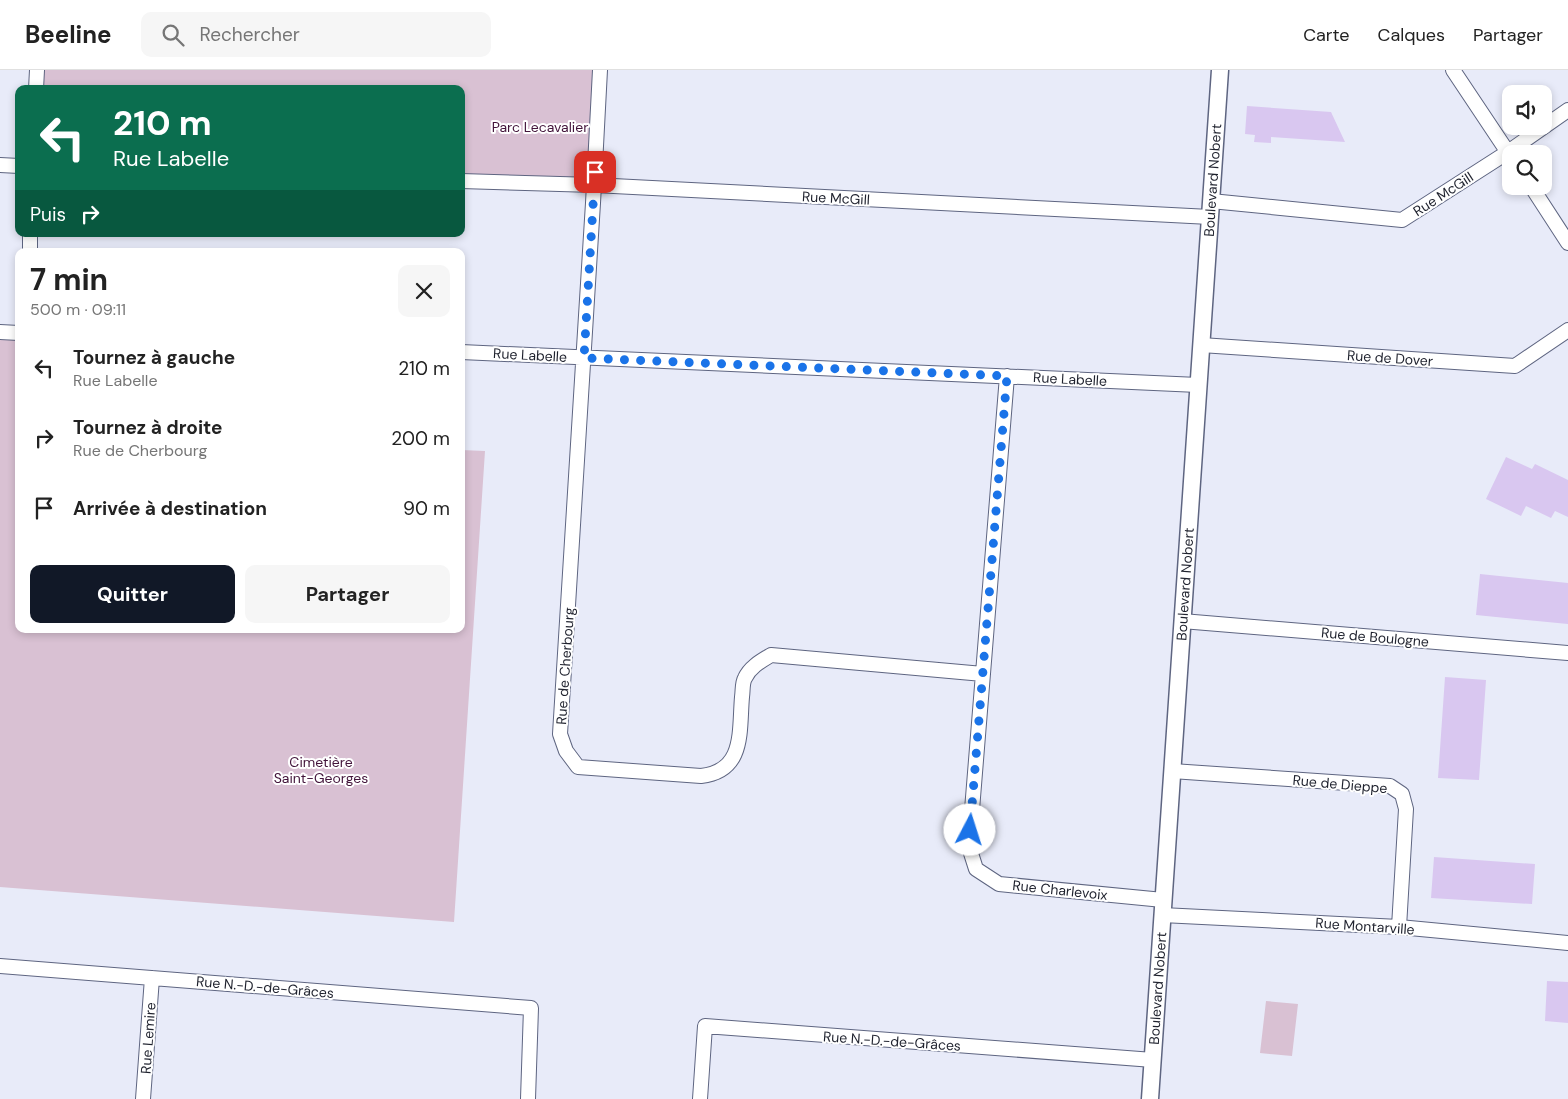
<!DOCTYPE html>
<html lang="fr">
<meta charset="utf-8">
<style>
:root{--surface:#fff;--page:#f6f6f6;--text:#222;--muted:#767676;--line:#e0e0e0;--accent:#111827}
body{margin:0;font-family:"DM Sans",sans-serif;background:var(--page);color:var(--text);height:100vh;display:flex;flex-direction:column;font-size:19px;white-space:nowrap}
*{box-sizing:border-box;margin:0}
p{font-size:16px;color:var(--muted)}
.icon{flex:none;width:28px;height:28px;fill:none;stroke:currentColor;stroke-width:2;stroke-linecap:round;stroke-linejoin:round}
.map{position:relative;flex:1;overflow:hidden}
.side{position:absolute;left:15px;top:178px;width:450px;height:385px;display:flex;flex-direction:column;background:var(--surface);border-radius:10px;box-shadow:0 2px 8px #0003}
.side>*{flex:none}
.guide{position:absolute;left:15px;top:15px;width:450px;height:152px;border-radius:10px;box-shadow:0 2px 8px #0003;background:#0b6e4f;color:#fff;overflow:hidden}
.fabs{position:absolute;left:1502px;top:15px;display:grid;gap:10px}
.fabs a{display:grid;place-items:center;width:50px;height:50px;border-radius:10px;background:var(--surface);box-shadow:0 2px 8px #0003;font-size:25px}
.pin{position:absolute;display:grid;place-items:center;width:42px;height:42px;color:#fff;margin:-21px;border-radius:10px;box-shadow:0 2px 8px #0006}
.me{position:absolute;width:55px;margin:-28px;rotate:5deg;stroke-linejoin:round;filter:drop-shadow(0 0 4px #0008)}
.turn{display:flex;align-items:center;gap:18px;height:105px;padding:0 15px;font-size:22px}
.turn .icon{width:65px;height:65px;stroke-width:2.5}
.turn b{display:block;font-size:35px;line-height:42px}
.then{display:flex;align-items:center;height:48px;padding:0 15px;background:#0003;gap:10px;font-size:19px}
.round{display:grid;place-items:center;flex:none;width:52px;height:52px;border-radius:10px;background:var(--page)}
.head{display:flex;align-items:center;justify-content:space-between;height:85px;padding:0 15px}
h1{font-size:30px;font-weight:700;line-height:38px}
.action{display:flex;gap:10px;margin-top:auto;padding:10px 15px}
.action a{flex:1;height:58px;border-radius:10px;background:var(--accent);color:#fff;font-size:20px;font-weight:700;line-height:58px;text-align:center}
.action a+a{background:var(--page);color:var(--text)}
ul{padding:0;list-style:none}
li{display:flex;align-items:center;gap:15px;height:70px;padding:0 15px}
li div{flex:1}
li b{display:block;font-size:19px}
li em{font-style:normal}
header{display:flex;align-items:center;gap:30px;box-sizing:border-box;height:70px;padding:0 25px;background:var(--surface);border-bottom:1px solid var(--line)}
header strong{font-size:24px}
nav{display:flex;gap:28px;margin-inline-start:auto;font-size:18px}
.search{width:350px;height:45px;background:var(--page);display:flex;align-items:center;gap:12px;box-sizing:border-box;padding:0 18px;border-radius:10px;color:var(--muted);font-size:19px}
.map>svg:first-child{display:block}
.green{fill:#d9c1d3}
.building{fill:#d9c7f0}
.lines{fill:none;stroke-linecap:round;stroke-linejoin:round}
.minor-casing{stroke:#5e6581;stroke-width:16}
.tertiary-casing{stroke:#5e6581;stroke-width:19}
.minor{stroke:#fff;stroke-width:14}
.tertiary{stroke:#fff;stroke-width:16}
.route{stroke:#1a73e8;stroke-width:9;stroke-dasharray:0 16.2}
.labels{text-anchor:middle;stroke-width:4;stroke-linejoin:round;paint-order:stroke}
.park-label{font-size:14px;fill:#42143a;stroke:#fff}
.street-label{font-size:14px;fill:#1e212d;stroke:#fff}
</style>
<header>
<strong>Beeline</strong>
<div class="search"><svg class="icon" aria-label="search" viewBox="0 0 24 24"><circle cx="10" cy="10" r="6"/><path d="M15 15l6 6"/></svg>Rechercher</div>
<nav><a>Carte</a><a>Calques</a><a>Partager</a></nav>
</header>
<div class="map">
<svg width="1568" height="1029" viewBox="0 0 1568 1029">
<rect width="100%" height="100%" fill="#e8ebf9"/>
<path class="green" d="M 37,0 L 600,0 L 594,115 L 461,111 L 461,19 L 36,19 Z
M 0,262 L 19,263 L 19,559 L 461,559 L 461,380 L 485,381 L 454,852 L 0,817 Z
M 1266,931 L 1298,934 L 1292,986 L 1260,983 Z"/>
<path class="building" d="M 1247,36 L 1331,42 L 1345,72 L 1271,67 L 1271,73 L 1254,72 L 1255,65 L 1245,64 Z
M 1506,387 L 1532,399 L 1535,394 L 1568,410 L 1568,447 L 1555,441 L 1551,448 L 1526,436 L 1521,446 L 1486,429 Z
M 1480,504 L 1568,513 L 1568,554 L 1476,545 Z
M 1445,607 L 1486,610 L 1479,710 L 1438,708 Z
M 1434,787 L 1535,794 L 1532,834 L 1431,828 Z
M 1547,911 L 1568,912 L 1568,953 L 1545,951 Z"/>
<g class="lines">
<defs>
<path id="minor" d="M 600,0 L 593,133 L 560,664 L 566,681 L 578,697 L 701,706 C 745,701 739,662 742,627 C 743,621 742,613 745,608 C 750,597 761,591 771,585 L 983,604
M 1453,0 L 1511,87
M 36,19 L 37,0
M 0,95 L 19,96
M 461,111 L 594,115 L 1210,147
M 1531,116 L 1568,173
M 1211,131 L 1402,150 L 1508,82 L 1568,40
M 30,181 L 30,164
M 0,262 L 19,263
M 1201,275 L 1515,296 L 1568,260
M 461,282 L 1198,315
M 1007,306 L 969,777 L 976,799 L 999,814 L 1163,830
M 1182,551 L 1568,583
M 1172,701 L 1390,716 L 1402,724 L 1406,739 L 1399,857
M 1162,845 L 1399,857 L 1568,873
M 0,896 L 531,938 L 528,1029
M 143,1029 L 152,908
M 700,1029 L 705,956 L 1153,990"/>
<g id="tertiary">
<path id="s1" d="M 1150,1029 L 1220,0"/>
</g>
</defs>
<use href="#minor" class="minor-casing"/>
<use href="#tertiary" class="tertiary-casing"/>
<use href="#minor" class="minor"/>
<use href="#tertiary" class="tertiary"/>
</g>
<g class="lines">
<path class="route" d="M 595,102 L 584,288 L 1007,306 L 970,760"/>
</g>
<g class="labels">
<g class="park-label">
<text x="540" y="62">Parc Lecavalier</text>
<text x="321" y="697">Cimetière<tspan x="321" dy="16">Saint-Georges</tspan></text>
</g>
<g class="street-label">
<text dy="5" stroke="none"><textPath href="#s1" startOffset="921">Boulevard Nobert</textPath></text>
<text transform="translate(1443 124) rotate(-33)" y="5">Rue McGill</text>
<text transform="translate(836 128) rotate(3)" y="5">Rue McGill</text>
<text transform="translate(530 285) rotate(3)" y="5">Rue Labelle</text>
<text transform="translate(1390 288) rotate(4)" y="5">Rue de Dover</text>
<text transform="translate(1070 309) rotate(3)" y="5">Rue Labelle</text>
<text dy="5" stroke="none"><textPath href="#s1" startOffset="516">Boulevard Nobert</textPath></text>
<text transform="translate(1375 567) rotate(5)" y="5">Rue de Boulogne</text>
<text transform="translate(565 596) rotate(-86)" y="5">Rue de Cherbourg</text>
<text transform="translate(1340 714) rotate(5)" y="5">Rue de Dieppe</text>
<text transform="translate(1060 820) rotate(6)" y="5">Rue Charlevoix</text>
<text transform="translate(1365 856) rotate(4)" y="5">Rue Montarville</text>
<text transform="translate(265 917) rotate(5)" y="5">Rue N.-D.-de-Grâces</text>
<text dy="5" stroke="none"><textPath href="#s1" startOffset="111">Boulevard Nobert</textPath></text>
<text transform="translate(148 968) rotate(-86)" y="5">Rue Lemire</text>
<text transform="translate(892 971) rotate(4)" y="5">Rue N.-D.-de-Grâces</text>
</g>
</g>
</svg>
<div class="fabs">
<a><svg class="icon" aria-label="sound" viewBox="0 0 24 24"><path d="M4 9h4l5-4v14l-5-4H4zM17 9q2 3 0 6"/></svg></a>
<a><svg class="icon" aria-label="search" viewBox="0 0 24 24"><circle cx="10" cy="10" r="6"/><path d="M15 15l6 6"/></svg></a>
</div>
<div class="pin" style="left:595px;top:102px;background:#d93025"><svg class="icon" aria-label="arrive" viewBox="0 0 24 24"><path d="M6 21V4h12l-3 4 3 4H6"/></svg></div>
<svg class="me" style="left:970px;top:760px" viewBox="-20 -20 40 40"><circle r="19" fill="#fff"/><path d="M0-13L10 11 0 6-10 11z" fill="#1a73e8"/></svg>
<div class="guide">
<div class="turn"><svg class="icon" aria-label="left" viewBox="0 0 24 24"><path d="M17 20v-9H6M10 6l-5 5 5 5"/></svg><div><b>210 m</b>Rue Labelle</div></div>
<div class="then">Puis<svg class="icon" aria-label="right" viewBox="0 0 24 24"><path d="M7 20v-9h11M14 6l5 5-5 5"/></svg></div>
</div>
<section class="side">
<div class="head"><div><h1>7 min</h1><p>500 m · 09:11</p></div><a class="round"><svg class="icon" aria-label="close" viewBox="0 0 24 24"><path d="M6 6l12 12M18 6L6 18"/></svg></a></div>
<ul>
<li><svg class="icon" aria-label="left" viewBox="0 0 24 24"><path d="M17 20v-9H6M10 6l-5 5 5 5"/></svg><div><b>Tournez à gauche</b><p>Rue Labelle</p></div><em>210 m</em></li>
<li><svg class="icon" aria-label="right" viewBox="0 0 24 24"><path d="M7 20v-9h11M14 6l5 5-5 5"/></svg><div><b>Tournez à droite</b><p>Rue de Cherbourg</p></div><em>200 m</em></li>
<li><svg class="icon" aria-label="arrive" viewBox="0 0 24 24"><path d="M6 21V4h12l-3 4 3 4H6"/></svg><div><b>Arrivée à destination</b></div><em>90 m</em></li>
</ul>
<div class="action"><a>Quitter</a><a>Partager</a></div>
</section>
</div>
